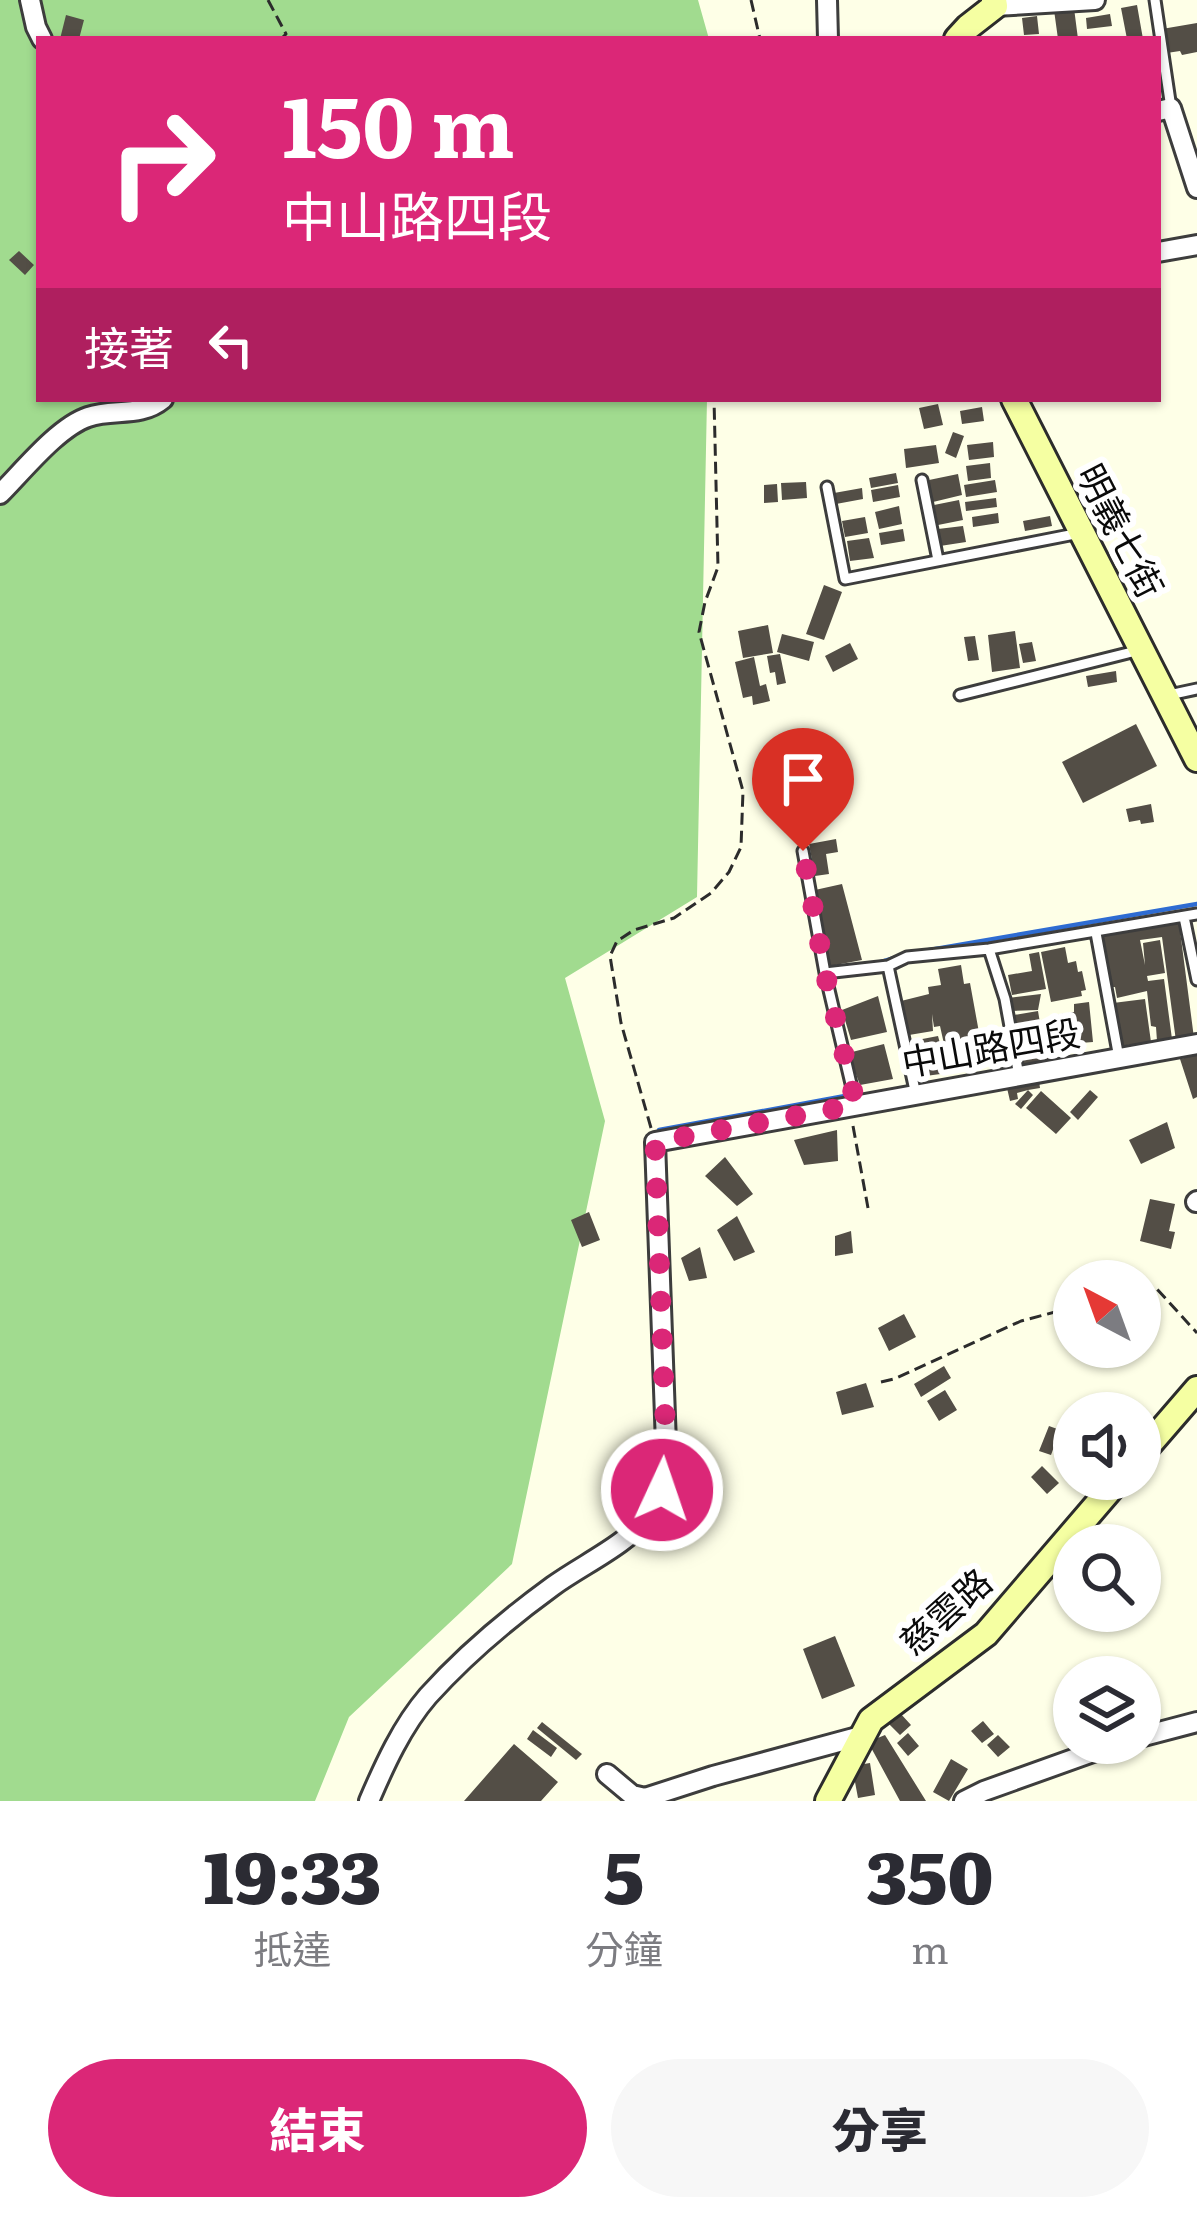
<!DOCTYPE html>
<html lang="zh-TW">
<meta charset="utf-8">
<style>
:root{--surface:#fff;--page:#f7f7f7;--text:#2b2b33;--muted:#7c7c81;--accent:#db2777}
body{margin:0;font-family:Literata,"Noto Sans TC",serif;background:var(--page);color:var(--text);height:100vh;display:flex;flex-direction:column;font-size:45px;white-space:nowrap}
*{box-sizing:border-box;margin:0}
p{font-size:39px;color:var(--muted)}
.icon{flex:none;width:66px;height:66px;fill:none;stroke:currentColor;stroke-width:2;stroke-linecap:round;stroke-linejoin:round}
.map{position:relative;height:1801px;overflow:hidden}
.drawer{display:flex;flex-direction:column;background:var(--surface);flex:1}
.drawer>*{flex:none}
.top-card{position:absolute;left:36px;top:36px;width:1125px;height:366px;border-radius:0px;box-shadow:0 3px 9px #0004;background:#db2777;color:#fff;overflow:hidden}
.needle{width:78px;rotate:319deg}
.buttons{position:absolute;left:1053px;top:1260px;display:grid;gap:24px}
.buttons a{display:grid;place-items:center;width:108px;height:108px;border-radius:50%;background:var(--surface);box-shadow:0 3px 9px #0004;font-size:60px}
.pin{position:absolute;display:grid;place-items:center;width:102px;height:102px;color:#fff;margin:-123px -51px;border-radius:50% 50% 50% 0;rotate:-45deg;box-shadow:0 0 12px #0007}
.pin .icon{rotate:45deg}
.me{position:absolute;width:132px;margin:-66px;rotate:3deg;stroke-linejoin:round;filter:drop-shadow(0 0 9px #0008)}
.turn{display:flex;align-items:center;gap:42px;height:252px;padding:0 48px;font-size:54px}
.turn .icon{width:156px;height:156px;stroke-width:2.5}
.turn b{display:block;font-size:84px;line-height:102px}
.then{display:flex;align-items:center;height:114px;padding:0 48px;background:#0003;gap:24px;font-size:45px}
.eta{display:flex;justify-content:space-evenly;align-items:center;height:204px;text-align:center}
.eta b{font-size:72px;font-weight:800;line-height:84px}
.action{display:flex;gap:24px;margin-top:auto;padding:24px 48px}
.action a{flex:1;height:138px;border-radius:72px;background:var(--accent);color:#fff;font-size:48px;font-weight:800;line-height:138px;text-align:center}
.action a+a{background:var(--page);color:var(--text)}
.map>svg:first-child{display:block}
.forest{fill:#a1db8f}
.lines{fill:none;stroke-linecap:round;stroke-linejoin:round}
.stream{stroke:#2e6cd2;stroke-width:4.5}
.building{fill:#534e46}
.lane-casing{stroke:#3d3d3d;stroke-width:15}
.street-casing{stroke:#3d3d3d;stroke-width:24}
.secondary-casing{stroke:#2c2c2c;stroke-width:30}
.path{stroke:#2c2c2c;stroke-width:3;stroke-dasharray:12 6;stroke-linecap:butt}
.lane{stroke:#fff;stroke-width:9}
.street{stroke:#fff;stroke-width:18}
.secondary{stroke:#f5ffa2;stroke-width:24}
.route{stroke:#db2777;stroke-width:21;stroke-dasharray:0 37.8}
.labels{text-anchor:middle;stroke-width:12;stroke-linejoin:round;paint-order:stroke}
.street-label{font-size:36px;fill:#0a0a0a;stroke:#fff}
</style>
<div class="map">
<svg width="1197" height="1801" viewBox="0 0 1197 1801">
<rect width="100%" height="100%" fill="#feffe7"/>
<path class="forest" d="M 0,0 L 698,0 L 709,39 L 39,39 L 39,399 L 707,399 L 697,897 L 565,978 L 605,1121 L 512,1564 L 349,1717 L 315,1801 L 0,1801 Z"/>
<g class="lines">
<path class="stream" d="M 918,952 L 1197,904
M 878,963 L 901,956
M 659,1130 L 845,1096 L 849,1088"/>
</g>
<path class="building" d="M 1137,5 L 1143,39 L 1127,39 L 1121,8 Z
M 1074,8 L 1078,39 L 1058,39 L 1054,10 Z
M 1110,14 L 1112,26 L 1087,29 L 1086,18 Z
M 66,15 L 84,20 L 79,39 L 60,39 Z
M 1037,16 L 1039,34 L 1024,35 L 1022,18 Z
M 1197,23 L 1197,52 L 1182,55 L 1180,51 L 1160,54 L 1156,30 Z
M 19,251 L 34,265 L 25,275 L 9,260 Z
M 938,404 L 943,425 L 924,429 L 919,408 Z
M 982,407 L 984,421 L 962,424 L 960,411 Z
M 953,432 L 964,436 L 956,458 L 945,453 Z
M 993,442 L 994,457 L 969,460 L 967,445 Z
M 936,445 L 939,463 L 906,468 L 904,449 Z
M 990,463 L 991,478 L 968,481 L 966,466 Z
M 896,473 L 898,483 L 871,488 L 869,478 Z
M 958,474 L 962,495 L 933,502 L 929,480 Z
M 995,480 L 997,492 L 966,497 L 964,485 Z
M 806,482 L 807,498 L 782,500 L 781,483 Z
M 777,484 L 778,502 L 764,503 L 764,485 Z
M 898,485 L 900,497 L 873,502 L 871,490 Z
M 862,488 L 863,499 L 836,504 L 834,493 Z
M 996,498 L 997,507 L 966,511 L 965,502 Z
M 959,500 L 963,520 L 938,525 L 934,505 Z
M 899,506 L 902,524 L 879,529 L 875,512 Z
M 998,513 L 999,523 L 973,527 L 972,517 Z
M 1050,516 L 1052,526 L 1025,531 L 1023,521 Z
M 865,517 L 868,533 L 845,537 L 842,521 Z
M 963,526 L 966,542 L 940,546 L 938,529 Z
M 903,529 L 905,541 L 881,545 L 879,533 Z
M 869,538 L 874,558 L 850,561 L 847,541 Z
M 824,585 L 842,592 L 824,640 L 806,634 Z
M 768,625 L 773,653 L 743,658 L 738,631 Z
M 1015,631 L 1020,668 L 992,672 L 988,635 Z
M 782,634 L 814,642 L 809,661 L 777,652 Z
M 975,636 L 979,660 L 968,661 L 964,637 Z
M 1032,642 L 1036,661 L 1023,663 L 1019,644 Z
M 850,643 L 858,659 L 833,672 L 825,656 Z
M 780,654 L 786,683 L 777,685 L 775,672 L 770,673 L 767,656 Z
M 754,657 L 760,686 L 766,684 L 770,701 L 753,705 L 752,696 L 743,698 L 735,662 Z
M 1116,671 L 1117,682 L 1088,687 L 1086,676 Z
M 1136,724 L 1157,766 L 1083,803 L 1062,762 Z
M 1151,804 L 1154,822 L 1141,824 L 1140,820 L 1129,822 L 1126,809 Z
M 836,839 L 838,852 L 826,854 L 829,874 L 815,876 L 809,844 Z
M 842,884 L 862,960 L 830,966 L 815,890 Z
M 1179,923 L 1194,1038 L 1176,1041 L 1162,937 L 1140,940 L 1145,965 L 1143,943 L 1160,940 L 1165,973 L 1147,976 L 1148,981 L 1164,979 L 1172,1039 L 1157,1041 L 1156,1027 L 1151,1026 L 1147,991 L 1117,998 L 1115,987 L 1107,988 L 1097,934 Z
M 1065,947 L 1068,963 L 1076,961 L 1078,972 L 1082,971 L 1086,990 L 1081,991 L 1082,996 L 1051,1002 L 1041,952 Z
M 1039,952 L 1046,989 L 1012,995 L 1008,975 L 1032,971 L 1029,954 Z
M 961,965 L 964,984 L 970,983 L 980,1038 L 957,1042 L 979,1040 L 985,1066 L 958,1071 L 948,1043 L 944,1044 L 940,1026 L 934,1027 L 932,1014 L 933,1031 L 909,1035 L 901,1001 L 929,994 L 928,987 L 941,985 L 938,969 Z
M 1041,994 L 1038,1010 L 1010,1011 L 1008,998 Z
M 878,996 L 887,1032 L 851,1040 L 842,1010 Z
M 1145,999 L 1151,1042 L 1119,1046 L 1113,1003 Z
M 1089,1002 L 1093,1042 L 1080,1043 L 1080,1051 L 1059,1054 L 1055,1015 L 1074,1012 L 1074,1004 Z
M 1038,1011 L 1040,1023 L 1016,1028 L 1014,1015 Z
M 1047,1027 L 1048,1040 L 1020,1043 L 1019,1029 Z
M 995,1028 L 1001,1058 L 988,1061 L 981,1031 Z
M 938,1036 L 948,1073 L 918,1077 L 912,1041 Z
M 884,1044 L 893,1079 L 860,1085 L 848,1053 Z
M 1052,1044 L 1055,1068 L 1021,1072 L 1018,1048 Z
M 1197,1055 L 1197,1097 L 1193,1099 L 1180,1059 Z
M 1039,1081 L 1040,1088 L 1028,1090 L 1033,1095 L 1021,1109 L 1015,1104 L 1028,1090 L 1017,1093 L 1018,1099 L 1010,1101 L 1007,1088 Z
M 1090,1090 L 1098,1097 L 1078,1120 L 1070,1112 Z
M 1041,1091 L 1071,1118 L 1056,1134 L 1026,1108 Z
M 1167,1122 L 1175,1148 L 1141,1164 L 1129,1140 Z
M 837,1130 L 838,1161 L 804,1165 L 794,1140 Z
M 725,1157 L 753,1194 L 737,1206 L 705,1176 Z
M 1150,1199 L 1175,1204 L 1169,1231 L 1175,1232 L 1171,1249 L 1140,1241 Z
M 589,1212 L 600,1240 L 582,1247 L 571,1220 Z
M 737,1216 L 755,1252 L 734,1261 L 717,1230 Z
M 851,1231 L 853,1253 L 835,1256 L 835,1236 Z
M 700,1247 L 707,1278 L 689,1281 L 681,1258 Z
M 904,1314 L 916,1337 L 889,1351 L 878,1328 Z
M 944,1366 L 951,1378 L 921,1397 L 914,1384 Z
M 866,1383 L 874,1407 L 842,1415 L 836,1392 Z
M 945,1390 L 957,1410 L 939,1421 L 927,1401 Z
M 1049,1426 L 1060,1430 L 1051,1455 L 1039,1451 Z
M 1042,1466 L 1059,1483 L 1047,1494 L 1031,1477 Z
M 835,1636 L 855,1686 L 822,1699 L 803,1649 Z
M 900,1713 L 911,1725 L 900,1735 L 888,1723 Z
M 983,1721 L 994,1734 L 982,1743 L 971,1731 Z
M 542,1722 L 582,1754 L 576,1760 L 537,1728 Z
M 533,1730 L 557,1748 L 551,1757 L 527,1739 Z
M 908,1733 L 919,1746 L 908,1756 L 897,1743 Z
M 885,1735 L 926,1801 L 900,1801 L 868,1742 Z
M 998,1735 L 1010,1747 L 998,1757 L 987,1745 Z
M 514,1744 L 558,1782 L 541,1801 L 464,1801 Z
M 951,1759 L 968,1769 L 949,1801 L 933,1792 Z
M 870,1763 L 875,1795 L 858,1798 L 852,1766 Z"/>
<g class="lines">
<defs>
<path id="lane" d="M 1155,0 L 1171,108
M 922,480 L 938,560
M 827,487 L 845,579 L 1080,533
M 960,695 L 1140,650
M 1169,695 L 1197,689
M 803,851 L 825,973 L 856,1105
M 1184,917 L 1197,980
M 1096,933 L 1119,1058
M 989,949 L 1005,999 L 1019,1076
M 888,966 L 916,1095
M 825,973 L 888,966 L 907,957 L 989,949 L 1197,914"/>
<path id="street" d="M 30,0 L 36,27 L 42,39
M 827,0 L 828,39
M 995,6 L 1095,0
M 1158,111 L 1171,108 L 1197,188
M 1158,252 L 1197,245
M 0,494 C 23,471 58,427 88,417 C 114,408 140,418 163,399
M 1196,1202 L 1197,1201
M 1140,1737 L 1197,1722
M 607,1774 L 632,1795 L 645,1798 L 713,1776 L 861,1736
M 369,1801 C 384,1766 402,1726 428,1696 C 464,1656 509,1618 553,1586 C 585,1563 625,1546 650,1515 C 666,1495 664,1468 666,1444 L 655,1142 L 1197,1044
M 964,1801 L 984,1791 L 1118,1743"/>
<path id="secondary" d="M 957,39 L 968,27 L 995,6 L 994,0
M 1014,399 L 1197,759
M 1140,1455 L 1197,1389
M 828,1801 L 871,1720 L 986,1634 L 1119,1479"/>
</defs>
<use href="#lane" class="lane-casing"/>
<use href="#street" class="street-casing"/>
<use href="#secondary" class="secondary-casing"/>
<path class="path" d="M 268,0 L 286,34 L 281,39
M 751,0 L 760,39
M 853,1126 L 868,1208
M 651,1128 L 621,1023 L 610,956 L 617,941 L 634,930 L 674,918 L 711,893 L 729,872 L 741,847 L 743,791 L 699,632 L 705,602 L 718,567 L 714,399
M 1140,1285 L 1157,1289 L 1197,1333
M 881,1382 L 894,1379 L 1021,1321 L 1074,1307"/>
<use href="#lane" class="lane"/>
<use href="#street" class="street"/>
<use href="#secondary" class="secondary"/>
</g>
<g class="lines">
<path class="route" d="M 662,1490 L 666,1444 L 655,1142 L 856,1105 L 825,973 L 803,851"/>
</g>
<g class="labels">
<g class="street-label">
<text transform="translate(1120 531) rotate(63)" y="13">明義七街</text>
<text transform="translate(991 1048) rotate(-10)" y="13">中山路四段</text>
<text transform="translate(946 1612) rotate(-42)" y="13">慈雲路</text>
</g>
</g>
</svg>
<div class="buttons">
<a><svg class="needle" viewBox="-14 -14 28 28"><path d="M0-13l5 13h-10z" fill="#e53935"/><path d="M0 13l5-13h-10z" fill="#7c7c81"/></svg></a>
<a><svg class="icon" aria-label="sound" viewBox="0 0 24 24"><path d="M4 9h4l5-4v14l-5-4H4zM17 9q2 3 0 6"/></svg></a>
<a><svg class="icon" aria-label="search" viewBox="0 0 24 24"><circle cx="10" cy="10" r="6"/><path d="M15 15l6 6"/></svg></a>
<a><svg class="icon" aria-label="layers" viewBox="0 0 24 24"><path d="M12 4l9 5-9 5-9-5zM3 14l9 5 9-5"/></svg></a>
</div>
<div class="pin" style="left:803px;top:851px;background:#d93025"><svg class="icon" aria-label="arrive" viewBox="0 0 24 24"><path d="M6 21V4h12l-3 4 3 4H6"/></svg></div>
<svg class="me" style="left:662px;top:1490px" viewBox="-20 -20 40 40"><circle r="17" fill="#db2777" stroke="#fff" stroke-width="3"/><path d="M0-11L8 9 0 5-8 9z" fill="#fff"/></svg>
<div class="top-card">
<div class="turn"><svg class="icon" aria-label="right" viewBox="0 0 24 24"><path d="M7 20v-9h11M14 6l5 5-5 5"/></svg><div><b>150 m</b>中山路四段</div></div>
<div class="then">接著<svg class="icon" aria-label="left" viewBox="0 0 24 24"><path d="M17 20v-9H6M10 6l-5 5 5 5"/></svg></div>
</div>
</div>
<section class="drawer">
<div class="eta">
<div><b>19:33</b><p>抵達</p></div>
<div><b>5</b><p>分鐘</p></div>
<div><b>350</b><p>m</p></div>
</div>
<div class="action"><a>結束</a><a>分享</a></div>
</section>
